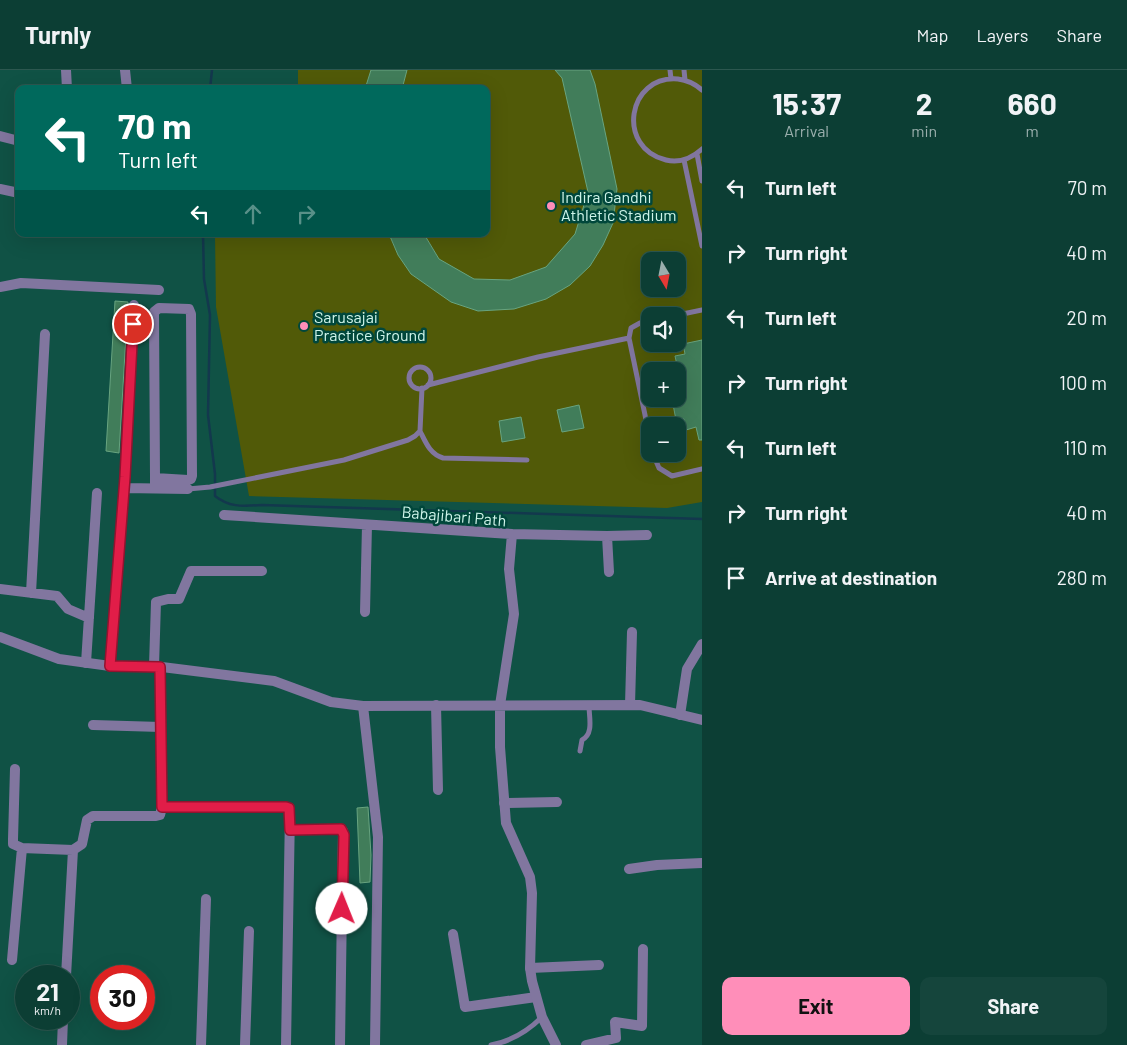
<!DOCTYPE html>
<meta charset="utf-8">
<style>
:root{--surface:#0c3e34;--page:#15453c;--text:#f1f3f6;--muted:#9aaeac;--line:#2c574f;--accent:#ff8eb9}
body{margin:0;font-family:Barlow,sans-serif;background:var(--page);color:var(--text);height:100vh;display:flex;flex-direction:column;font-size:19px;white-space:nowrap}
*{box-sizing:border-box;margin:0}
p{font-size:16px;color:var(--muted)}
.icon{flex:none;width:28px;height:28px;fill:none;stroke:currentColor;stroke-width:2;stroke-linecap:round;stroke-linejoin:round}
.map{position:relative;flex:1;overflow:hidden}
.drawer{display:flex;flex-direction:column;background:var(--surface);width:425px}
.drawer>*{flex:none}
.guide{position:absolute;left:15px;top:15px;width:475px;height:152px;border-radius:10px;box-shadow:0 5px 20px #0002,0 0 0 1px var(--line);background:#00695c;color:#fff;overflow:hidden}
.needle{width:32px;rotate:170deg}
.fabs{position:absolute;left:641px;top:182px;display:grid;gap:10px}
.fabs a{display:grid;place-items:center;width:45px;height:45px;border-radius:10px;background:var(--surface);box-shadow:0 5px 20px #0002,0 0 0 1px var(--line);font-size:25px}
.speed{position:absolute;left:15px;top:895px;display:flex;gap:10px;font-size:25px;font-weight:700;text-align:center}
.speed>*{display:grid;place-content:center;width:65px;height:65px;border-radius:50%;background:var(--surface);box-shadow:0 5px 20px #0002,0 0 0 1px var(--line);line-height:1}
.speed small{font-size:12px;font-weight:400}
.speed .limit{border:8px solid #d22;background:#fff;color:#111}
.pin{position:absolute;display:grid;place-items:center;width:42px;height:42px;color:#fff;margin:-21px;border:2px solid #fff;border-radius:50%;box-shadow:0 1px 5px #0007}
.me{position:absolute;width:55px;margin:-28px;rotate:1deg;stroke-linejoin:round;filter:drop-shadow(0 0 4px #0008)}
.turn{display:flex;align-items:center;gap:18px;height:105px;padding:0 20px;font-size:22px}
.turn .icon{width:65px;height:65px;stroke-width:2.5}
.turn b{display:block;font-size:35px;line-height:42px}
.lanes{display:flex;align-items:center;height:48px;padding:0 20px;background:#0003;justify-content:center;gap:25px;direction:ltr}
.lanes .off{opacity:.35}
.eta{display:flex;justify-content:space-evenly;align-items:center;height:85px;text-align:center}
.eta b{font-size:30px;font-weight:700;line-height:35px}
.primary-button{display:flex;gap:10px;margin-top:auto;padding:10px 20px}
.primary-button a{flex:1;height:58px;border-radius:10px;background:var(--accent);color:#111;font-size:20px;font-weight:700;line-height:58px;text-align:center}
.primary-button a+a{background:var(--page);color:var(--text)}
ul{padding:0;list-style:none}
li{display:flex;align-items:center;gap:15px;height:65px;padding:0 20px}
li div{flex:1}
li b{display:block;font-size:19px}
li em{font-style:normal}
header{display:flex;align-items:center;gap:30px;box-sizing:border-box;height:70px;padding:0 25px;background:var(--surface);border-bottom:1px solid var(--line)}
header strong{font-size:24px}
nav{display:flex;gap:28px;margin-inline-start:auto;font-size:18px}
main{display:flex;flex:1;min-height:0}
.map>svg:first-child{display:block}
.green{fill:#515a08;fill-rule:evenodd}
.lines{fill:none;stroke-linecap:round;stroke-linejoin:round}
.stream{stroke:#13384d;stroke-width:2.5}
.building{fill:#417d5a;stroke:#68a480}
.service{stroke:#81769f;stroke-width:5}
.minor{stroke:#81769f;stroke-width:10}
.tertiary{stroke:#81769f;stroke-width:10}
.route-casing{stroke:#92132f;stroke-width:12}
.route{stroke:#e11d48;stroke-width:9}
.poi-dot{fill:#ff8eb9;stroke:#00473b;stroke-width:2}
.labels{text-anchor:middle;stroke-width:5;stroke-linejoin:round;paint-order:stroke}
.poi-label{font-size:16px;fill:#cff5ea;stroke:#00473b;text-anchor:start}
.street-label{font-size:16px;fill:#cff5ea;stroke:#00473b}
</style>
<header>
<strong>Turnly</strong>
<nav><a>Map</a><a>Layers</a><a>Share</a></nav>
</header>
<main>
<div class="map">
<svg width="702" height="975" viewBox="0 0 702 975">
<rect width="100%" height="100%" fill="#105245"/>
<path class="green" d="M 298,0 L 702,0 L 702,432 L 667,438 L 249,426 L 216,237 L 215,164 L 486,164 L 486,19 L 298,19 ZM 650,191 L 678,191 L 678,219 L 650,219 ZM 650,246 L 678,246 L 678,274 L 650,274 ZM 650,301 L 678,301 L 678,329 L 650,329 ZM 650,356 L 678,356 L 678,384 L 650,384 Z"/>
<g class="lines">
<path class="stream" d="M 210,19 L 212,0
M 203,164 L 204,209 L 210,245 L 208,345 L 215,404 L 215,426 C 230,438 244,436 262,435 L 702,449"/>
</g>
<path class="building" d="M 371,0 L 407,0 L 402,19 L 365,19 Z
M 555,0 L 590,0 L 595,14 L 617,119 L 613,153 L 603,175 L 590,196 L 570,215 L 546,229 L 514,239 L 478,241 L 451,232 L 411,204 L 398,185 L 389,164 L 424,164 L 439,189 L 474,209 L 510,210 L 546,197 L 575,164 L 588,122 L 562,8 Z
M 115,231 L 128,232 L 119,383 L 106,381 Z
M 702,270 L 702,370 L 699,370 L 696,357 L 686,360 L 684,349 L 676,350 L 672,329 L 678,329 L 678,301 L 662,301 L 662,298 L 677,295 L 675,286 L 685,284 L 683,274 Z
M 579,335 L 584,358 L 562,362 L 557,340 Z
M 521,347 L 525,368 L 502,372 L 499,351 Z
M 368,737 L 371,785 L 370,812 L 360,813 L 357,738 Z"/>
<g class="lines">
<path class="service" d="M 670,0 L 671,9
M 684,0 L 685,10
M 702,20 C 695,14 687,10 678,9 C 627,5 616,78 666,90 C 679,93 692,88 702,79
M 697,84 L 702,111
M 684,90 L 702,176
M 673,246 L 702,240
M 629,268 L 650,369
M409 308a11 11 0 1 1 22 0a11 11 0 1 1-22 0Z
M 428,315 L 538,287 L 629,268 L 631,258 L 640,253 L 650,251
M 420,361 C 426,373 430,384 443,388 L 527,390
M 653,384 L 659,398 L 672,406 L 702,399
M 188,419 L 210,417 L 344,390 L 408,370 L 415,366 L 420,361 L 422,318
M 580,681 L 582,670 C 594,664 589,647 589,636
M 491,975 C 512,971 527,962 542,947"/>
<path class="minor" d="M 66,0 L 67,19
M 125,0 L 127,19
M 0,66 L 19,71
M 0,119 L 19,123
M 0,217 L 21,213 L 159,220
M 155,408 L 188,410 L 191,409 L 192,406 L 191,244 L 189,239 L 159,238 L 154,242 L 155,408 L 155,418
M 124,418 L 188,419
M 224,445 L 512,464 L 509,499 L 514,544 L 500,635
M 512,464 L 607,466 L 609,502
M 607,466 L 647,465
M 0,519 L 57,526 L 68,539 L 89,548
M 31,523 L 45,264
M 365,542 L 367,455
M 86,593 L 97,423
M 110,596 L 125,407 L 134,235
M 154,596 L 156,532 L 168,529 L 179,529 L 191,501 L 262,501
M 160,597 L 162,737 L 286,737 L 289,738 L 290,742 L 286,975
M 436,635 L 438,720
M 630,635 L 632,562
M 363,636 L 378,767 L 375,975
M 680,645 L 687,599 L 702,574
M 93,655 L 161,657
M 15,699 L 13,769 L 13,774 L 22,778
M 504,733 L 557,732
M 290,760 L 341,759 L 343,761 L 340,975
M 629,799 L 657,795 L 702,793
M 453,864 L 465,937 L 536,927
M 12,890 L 22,778 L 73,780
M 530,898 L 599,895
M 66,906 L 73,780 L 82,774 L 87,750 L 93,746 L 156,746 L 160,745 L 162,737
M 62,975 L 63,949
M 201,975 L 206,829
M 245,975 L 249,861
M 586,975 L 616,968 L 615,952 L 642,956 L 643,879"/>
<path class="tertiary" d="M 0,567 L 59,589 L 110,596 L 154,596 L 274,611 L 331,632 L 363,636 L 640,635 L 702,650
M 500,635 L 500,677 L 506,753 L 530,807 L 532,823 L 530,898 L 532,911 L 542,947 L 556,975"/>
</g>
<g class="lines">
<defs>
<path id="route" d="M 133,254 L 125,407 L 110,596 L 160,597 L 162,737 L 286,737 L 289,738 L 290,760 L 341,759 L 344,765 L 342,839"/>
</defs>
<use href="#route" class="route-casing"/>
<use href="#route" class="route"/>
</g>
<g class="poi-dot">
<circle cx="551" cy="136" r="5"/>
<circle cx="304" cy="256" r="5"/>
</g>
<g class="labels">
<g class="poi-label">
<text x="561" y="133">Indira Gandhi<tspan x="561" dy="18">Athletic Stadium</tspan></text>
<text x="314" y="253">Sarusajai<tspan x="314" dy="18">Practice Ground</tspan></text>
</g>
<g class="street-label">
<text transform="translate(454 446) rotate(5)" y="6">Babajibari Path</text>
</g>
</g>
</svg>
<div class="fabs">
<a><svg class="needle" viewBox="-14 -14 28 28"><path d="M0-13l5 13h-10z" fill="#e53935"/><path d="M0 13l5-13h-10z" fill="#9aaeac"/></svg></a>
<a><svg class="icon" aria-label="sound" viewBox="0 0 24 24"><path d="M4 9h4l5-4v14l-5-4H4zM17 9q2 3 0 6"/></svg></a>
<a>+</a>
<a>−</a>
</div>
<div class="speed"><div>21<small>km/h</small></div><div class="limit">30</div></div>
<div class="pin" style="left:133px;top:254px;background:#d93025"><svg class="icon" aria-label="arrive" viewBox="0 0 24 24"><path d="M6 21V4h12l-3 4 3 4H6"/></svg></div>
<svg class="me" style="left:342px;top:839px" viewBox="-20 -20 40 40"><circle r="19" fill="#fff"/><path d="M0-13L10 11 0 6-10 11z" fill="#e11d48"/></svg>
<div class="guide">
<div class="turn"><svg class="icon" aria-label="left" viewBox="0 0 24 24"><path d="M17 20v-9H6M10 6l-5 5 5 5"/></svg><div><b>70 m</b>Turn left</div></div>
<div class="lanes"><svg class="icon" aria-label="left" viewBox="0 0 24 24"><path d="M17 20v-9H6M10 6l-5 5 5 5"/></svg><svg class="icon off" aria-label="ahead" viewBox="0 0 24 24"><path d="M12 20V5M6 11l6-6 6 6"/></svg><svg class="icon off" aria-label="right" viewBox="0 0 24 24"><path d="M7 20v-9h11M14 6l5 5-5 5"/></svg></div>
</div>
</div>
<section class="drawer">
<div class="eta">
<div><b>15:37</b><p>Arrival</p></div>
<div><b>2</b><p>min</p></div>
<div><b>660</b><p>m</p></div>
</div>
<ul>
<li><svg class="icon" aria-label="left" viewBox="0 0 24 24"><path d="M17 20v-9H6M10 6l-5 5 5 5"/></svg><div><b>Turn left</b></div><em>70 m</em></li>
<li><svg class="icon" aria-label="right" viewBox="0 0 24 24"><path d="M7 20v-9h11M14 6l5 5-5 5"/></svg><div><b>Turn right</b></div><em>40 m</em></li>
<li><svg class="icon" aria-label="left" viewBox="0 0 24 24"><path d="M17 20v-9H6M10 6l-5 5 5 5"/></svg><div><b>Turn left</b></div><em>20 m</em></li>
<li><svg class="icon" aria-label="right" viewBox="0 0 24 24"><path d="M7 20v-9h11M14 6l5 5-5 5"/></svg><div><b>Turn right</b></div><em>100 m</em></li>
<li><svg class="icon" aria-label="left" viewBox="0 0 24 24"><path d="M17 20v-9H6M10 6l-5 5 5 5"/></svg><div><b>Turn left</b></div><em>110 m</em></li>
<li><svg class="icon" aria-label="right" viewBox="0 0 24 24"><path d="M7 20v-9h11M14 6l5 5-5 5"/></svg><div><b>Turn right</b></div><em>40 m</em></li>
<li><svg class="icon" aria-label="arrive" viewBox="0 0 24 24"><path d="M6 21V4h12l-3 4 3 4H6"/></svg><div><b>Arrive at destination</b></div><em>280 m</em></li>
</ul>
<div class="primary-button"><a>Exit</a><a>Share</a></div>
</section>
</main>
